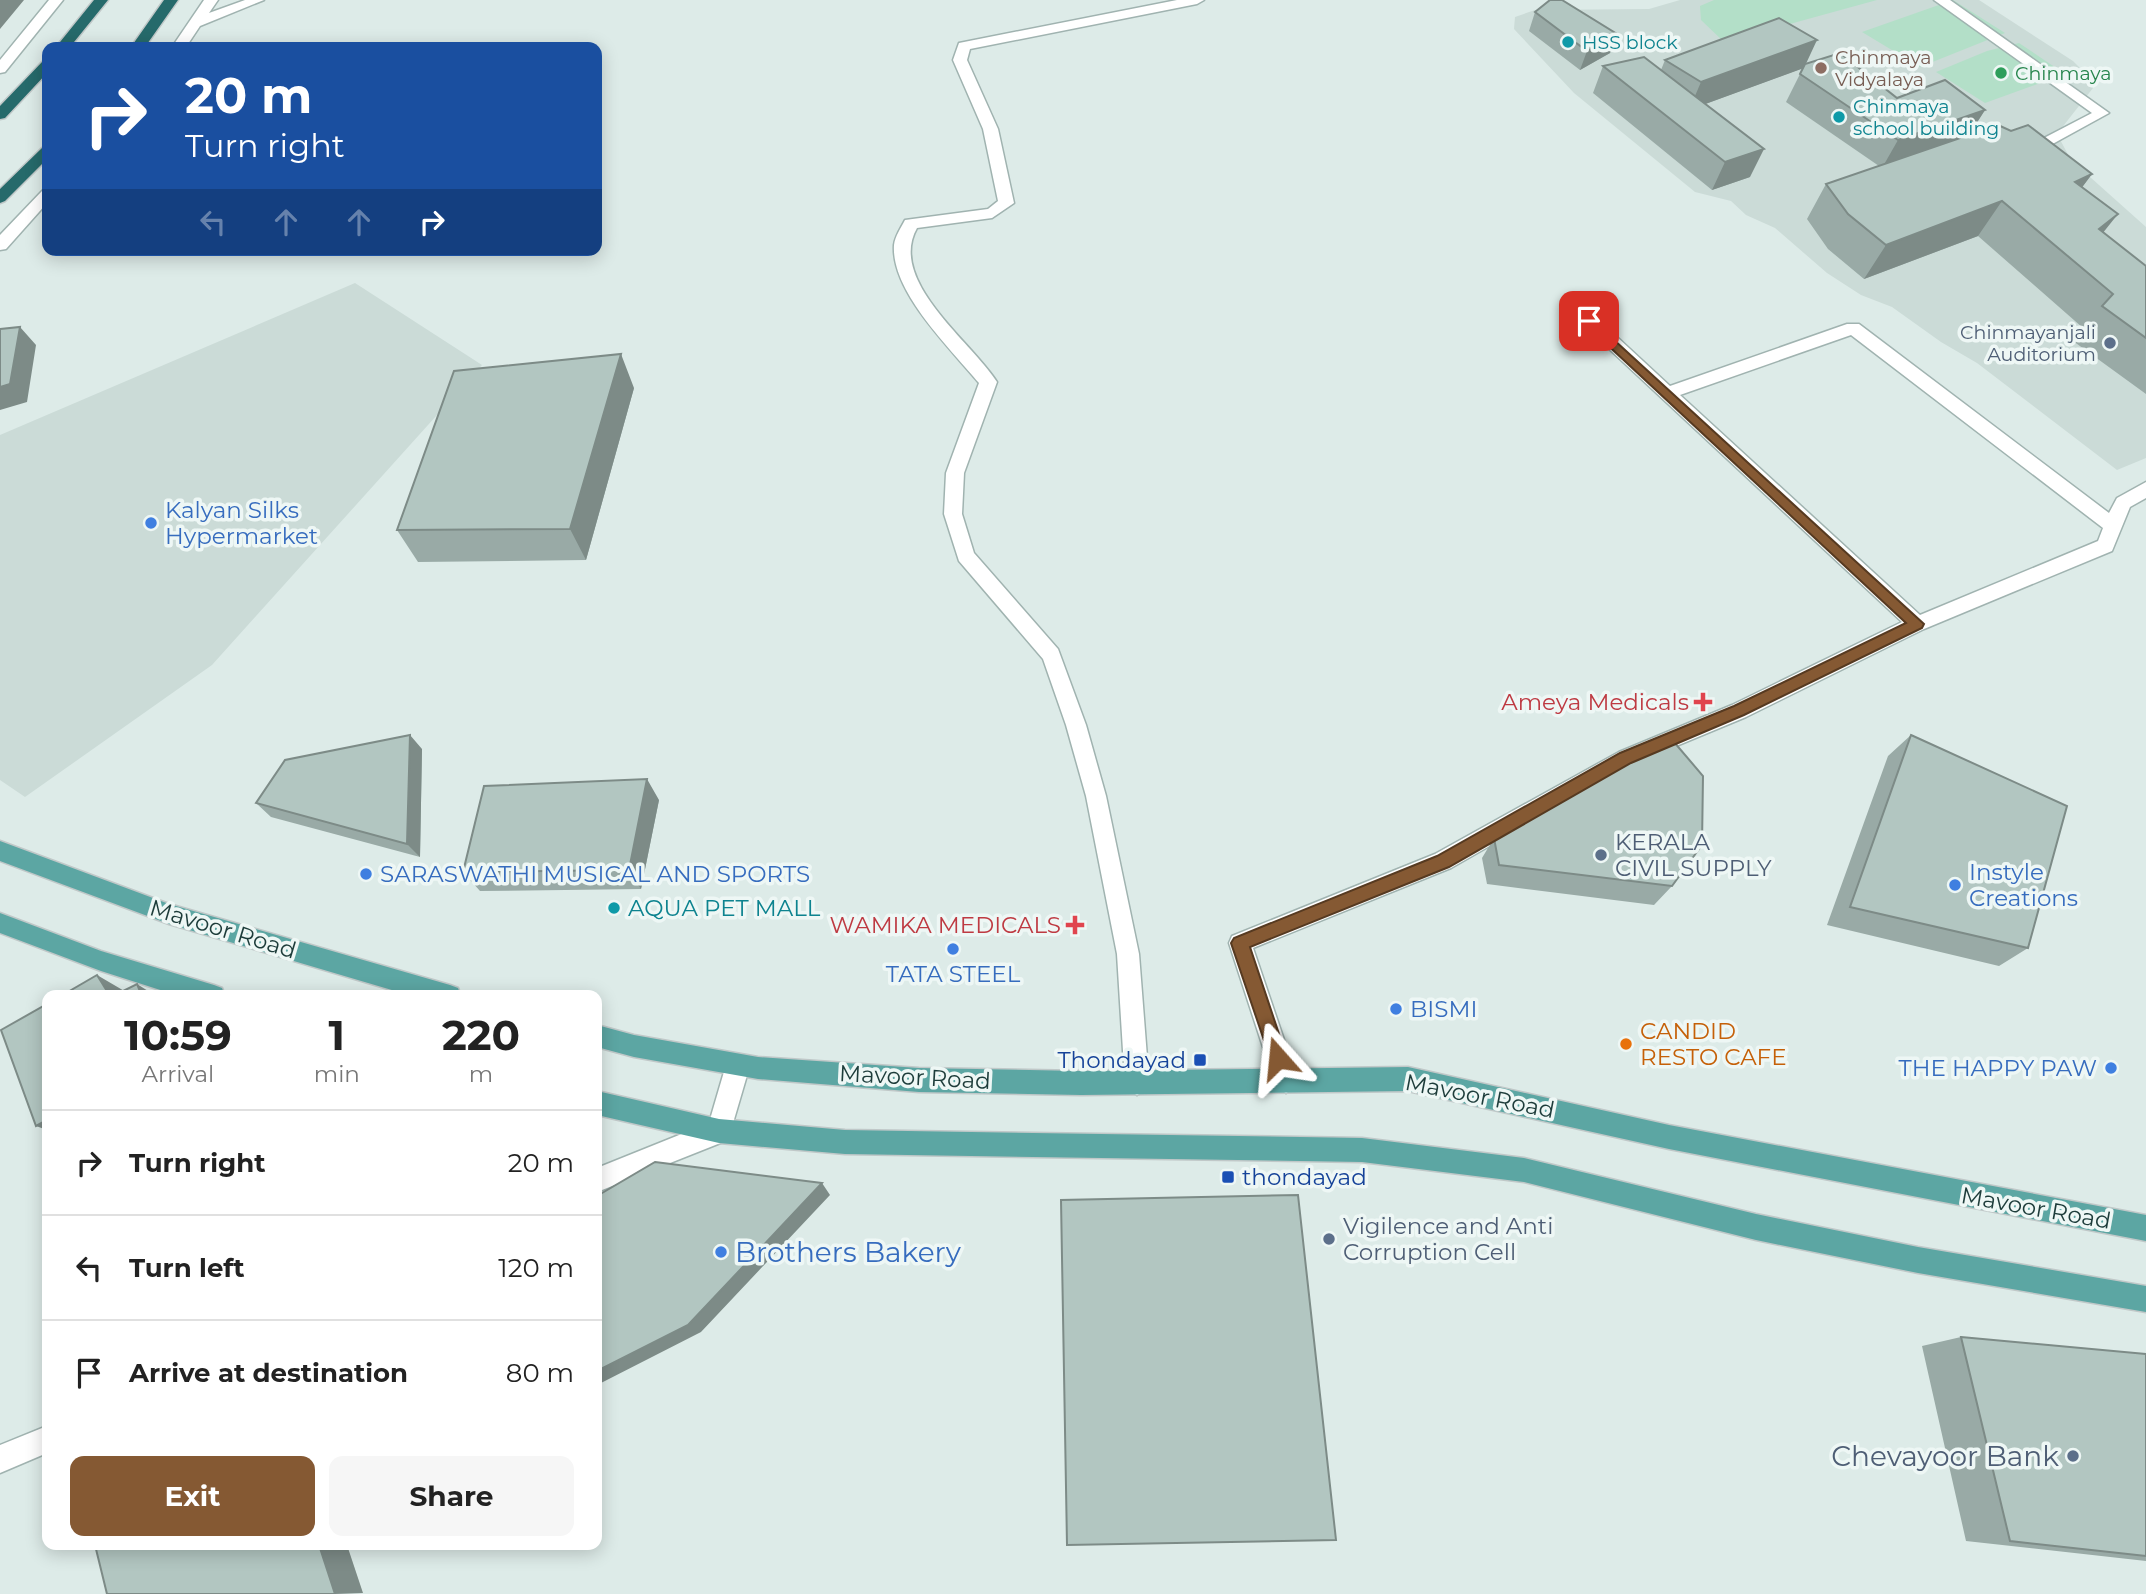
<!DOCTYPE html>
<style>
:root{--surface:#fff;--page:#f6f6f6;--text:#222;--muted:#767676;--line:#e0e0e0;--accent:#855933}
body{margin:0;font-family:Montserrat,sans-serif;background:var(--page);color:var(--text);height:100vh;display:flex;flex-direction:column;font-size:26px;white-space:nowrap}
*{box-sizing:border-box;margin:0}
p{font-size:23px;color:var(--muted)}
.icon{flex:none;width:38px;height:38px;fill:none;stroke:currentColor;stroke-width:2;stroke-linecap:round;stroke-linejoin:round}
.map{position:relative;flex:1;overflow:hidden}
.side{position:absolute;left:42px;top:990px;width:560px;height:560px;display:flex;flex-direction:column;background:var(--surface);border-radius:14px;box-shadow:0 4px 18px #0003}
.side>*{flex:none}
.top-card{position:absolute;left:42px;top:42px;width:560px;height:214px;border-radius:14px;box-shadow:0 4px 18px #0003;background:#1a4fa0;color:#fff;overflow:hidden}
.pin{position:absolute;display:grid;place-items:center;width:60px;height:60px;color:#fff;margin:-30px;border-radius:14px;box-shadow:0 4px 10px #0006}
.me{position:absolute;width:77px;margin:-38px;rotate:342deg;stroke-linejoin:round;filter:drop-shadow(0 0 5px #0008)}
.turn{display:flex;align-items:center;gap:24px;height:147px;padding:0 28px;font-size:32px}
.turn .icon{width:91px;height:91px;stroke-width:2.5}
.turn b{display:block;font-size:49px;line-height:60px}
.lanes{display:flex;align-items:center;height:66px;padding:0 28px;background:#0003;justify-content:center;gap:35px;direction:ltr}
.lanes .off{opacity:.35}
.eta{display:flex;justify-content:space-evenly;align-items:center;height:119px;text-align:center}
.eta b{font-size:42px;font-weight:700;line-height:49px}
.action{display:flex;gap:14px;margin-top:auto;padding:14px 28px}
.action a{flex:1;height:80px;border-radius:14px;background:var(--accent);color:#fff;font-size:28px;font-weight:700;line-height:80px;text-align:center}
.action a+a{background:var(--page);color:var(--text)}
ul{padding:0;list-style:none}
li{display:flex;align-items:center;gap:21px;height:105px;padding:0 28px;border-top:2px solid var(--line)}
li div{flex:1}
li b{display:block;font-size:26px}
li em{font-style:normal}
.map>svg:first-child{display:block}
.built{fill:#cbdbd7}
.green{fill:#b3dfc8}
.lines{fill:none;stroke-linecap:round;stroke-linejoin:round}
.minor-casing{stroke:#a0b3b0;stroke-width:3}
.major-casing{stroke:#c0c8c8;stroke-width:3}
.highway-casing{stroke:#c0c8c8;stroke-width:3}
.minor{fill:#fff;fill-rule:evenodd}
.major{fill:#5ca6a3;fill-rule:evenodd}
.highway{fill:#266a6b;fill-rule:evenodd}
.wall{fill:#99aaa6}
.shaded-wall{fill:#7d8b87}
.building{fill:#b2c6c1;stroke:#7d8b87;stroke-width:2}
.route{fill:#855933;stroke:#563a21;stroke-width:2}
.culture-dot{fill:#0f9aa8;stroke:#eef7f5;stroke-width:2.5}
.education-dot{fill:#8d6e63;stroke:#eef7f5;stroke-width:2.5}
.leisure-dot{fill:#2e9e5b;stroke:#eef7f5;stroke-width:2.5}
.service-dot{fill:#5c6f8a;stroke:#eef7f5;stroke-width:2.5}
.shop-dot{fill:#3f7fe0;stroke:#eef7f5;stroke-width:2.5}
.health-dot{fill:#e0444e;stroke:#eef7f5;stroke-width:2.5}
.food-dot{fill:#e8710a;stroke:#eef7f5;stroke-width:2.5}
.transit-dot{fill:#1a4fb4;stroke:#eef7f5;stroke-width:2.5}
.labels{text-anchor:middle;stroke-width:7;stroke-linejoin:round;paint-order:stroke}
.far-culture-label{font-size:19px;fill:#0d838f;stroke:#eef7f5;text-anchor:start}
.far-education-label{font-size:19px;fill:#785e54;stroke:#eef7f5;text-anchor:start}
.far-leisure-label{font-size:19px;fill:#27864d;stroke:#eef7f5;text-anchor:start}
.far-service-label{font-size:19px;fill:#4e5e75;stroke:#eef7f5;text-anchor:end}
.shop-label{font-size:23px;fill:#366cbe;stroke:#eef7f5;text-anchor:start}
.health-label{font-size:23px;fill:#be3a42;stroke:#eef7f5;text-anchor:end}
.service-label{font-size:23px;fill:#4e5e75;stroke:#eef7f5;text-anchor:start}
.culture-label{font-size:23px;fill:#0d838f;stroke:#eef7f5;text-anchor:start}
.street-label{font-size:23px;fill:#1d3c3a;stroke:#eef7f5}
.food-label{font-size:23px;fill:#c56008;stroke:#eef7f5;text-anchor:start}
.transit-label{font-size:23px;fill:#164399;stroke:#eef7f5;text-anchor:end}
.near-shop-label{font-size:28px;fill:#366cbe;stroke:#eef7f5;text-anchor:start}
.near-service-label{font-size:28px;fill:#4e5e75;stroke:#eef7f5;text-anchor:end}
</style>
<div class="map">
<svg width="2146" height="1594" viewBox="0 0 2146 1594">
<rect width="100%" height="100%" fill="#ddebe8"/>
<path class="built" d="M 1680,0 L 1979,0 L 2073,61 L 2088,76 L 2093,88 L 2057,134 L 2071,160 L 2146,227 L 2146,458 L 2117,470 L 1977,363 L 1941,342 L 1892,307 L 1861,295 L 1827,273 L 1775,228 L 1746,215 L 1731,201 L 1695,192 L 1574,93 L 1514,29 L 1515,17 L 1535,10 L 1649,9 Z
M 355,283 L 482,365 L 212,665 L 25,797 L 0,780 L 0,435 Z"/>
<path class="green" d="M 1714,0 L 1877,0 L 1724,42 L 1701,20 L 1700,6 Z
M 1953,0 L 2005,33 L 1920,67 L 1862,32 Z
M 2019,43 L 2065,74 L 1985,103 L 1936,72 L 1987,51 Z"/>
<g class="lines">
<defs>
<path id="minor" d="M 49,0 L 63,0 L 5,72 L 0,73 L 0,60 Z
M 204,0 L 218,0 L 209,13 L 245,0 L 264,0 L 200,26 L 186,47 L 172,47 Z
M 1177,0 L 1204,0 L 1197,4 L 970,49 L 967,60 L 998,129 L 1014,203 L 992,218 L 917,228 C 887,281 972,342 997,382 L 964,473 L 962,514 L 974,553 L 1058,649 L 1086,725 L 1106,796 L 1139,954 L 1149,1083 L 1145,1091 L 1137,1095 L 1129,1091 L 1125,1083 L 1117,954 L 1086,796 L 1066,725 L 1043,659 L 959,561 L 944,514 L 946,473 L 979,383 C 951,349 891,292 894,245 C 895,236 901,228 905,220 L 988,209 L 998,201 L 983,129 L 953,60 L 959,43 Z
M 1934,0 L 1950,0 L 2109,113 L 2029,157 L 2019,157 L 2019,151 L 2092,113 Z
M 47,189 L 47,203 L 6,249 L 0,250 L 0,235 L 42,191 Z
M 1570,298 L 1576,299 L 1670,386 L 1847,324 L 1859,324 L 2109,513 L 2117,498 L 2146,482 L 2146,498 L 2130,507 L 2112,551 L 1924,629 L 1746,717 L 1633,764 L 1451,868 L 1253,948 L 1298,1081 L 1294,1089 L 1286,1093 L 1278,1089 L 1274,1081 L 1229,943 L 1232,936 L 1435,854 L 1619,752 L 1732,705 L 1902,622 L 1564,307 L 1562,303 ZM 1851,335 L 2103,528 L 2098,541 L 1920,615 L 1680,395 Z
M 738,1054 L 746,1057 L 750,1065 L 728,1140 L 597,1192 L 597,1168 L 709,1123 L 726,1065 L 730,1057 Z
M 47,1426 L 47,1453 L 0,1473 L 0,1445 Z"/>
<path id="major" d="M 0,841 L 169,904 L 450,985 L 458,988 L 461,996 L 412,996 L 169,924 L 0,861 Z
M 0,913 L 101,951 L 214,985 L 222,988 L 225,996 L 179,996 L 101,971 L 0,933 Z
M 597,1025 L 634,1035 L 758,1057 L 919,1068 L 1081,1071 L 1408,1067 L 1669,1125 L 2146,1215 L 2146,1241 L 1669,1149 L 1408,1091 L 1081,1095 L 919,1092 L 758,1079 L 634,1057 L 597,1047 Z
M 597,1091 L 719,1119 L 845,1130 L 1362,1138 L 1524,1158 L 1756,1214 L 1918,1247 L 2146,1286 L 2146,1312 L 1918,1273 L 1756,1240 L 1524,1182 L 1362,1162 L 845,1154 L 719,1143 L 597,1115 Z"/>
<path id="highway" d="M 94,0 L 108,0 L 70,47 L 56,47 Z
M 164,0 L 178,0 L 145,47 L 131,47 Z
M 47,61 L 47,73 L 5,118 L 0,119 L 0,106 L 42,62 Z
M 47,147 L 47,159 L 5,201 L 0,203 L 0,189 L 42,148 Z"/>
</defs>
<use href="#minor" class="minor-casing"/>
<use href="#major" class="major-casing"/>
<use href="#highway" class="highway-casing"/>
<use href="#minor" class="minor"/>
<use href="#major" class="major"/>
<use href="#highway" class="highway"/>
</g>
<path class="wall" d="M 1535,12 L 1617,34 L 1610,53 L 1580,70 L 1529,31 Z
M 1665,60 L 1806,63 L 1897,98 L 1985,110 L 1969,135 L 2092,174 L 2082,187 L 2103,232 L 2146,266 L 2146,394 L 2073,341 L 2083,328 L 1978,236 L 1864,279 L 1828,249 L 1807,219 L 1826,184 L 1879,166 L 1786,102 L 1803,68 L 1705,104 L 1750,177 L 1712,190 L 1593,93 L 1603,66 L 1661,70 Z
M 634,388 L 586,560 L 418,562 L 397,530 Z
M 1911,735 L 2028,948 L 1999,966 L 1827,925 L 1888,756 Z
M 422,749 L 420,857 L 271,817 L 256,803 Z
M 659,800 L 641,889 L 480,891 L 463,872 Z
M 1494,838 L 1672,886 L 1654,905 L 1487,884 L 1482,858 Z
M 1961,1337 L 2146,1354 L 2146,1561 L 1966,1541 L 1922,1346 Z"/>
<path class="shaded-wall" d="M 0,0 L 24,0 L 0,29 Z
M 1617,34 L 1610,53 L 1580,70 L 1587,51 Z
M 1817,40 L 1804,68 L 1689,110 L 1701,82 Z
M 1985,110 L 1967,138 L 1882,168 L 1898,140 Z
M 1764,149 L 1750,177 L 1712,190 L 1725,162 Z
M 2092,174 L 2066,209 L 2075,182 Z
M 2002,201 L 1978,236 L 1864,279 L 1886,245 Z
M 2118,214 L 2090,249 L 2099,229 Z
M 20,327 L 36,345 L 27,402 L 0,410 L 0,387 Z
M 621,354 L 634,388 L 586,560 L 570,529 Z
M 410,735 L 422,749 L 420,857 L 407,844 Z
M 647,779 L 659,800 L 641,889 L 629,870 Z
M 97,975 L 126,992 L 129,996 L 110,996 Z
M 137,984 L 156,996 L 142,996 Z
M 47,1120 L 47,1130 L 36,1126 Z
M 822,1183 L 830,1195 L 701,1332 L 601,1383 L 597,1382 L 597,1371 Z
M 319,1545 L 347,1545 L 363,1593 L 335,1594 Z"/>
<path class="building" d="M 1550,0 L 1562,0 L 1617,34 L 1587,51 L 1535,12 Z
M 1779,18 L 1817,40 L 1701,82 L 1665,60 Z
M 1840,53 L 1897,98 L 1945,80 L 1985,110 L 1898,140 L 1800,74 L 1805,64 Z
M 1644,57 L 1764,149 L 1725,162 L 1603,66 Z
M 1998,125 L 2011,131 L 2028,125 L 2092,174 L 2075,182 L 2118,214 L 2099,229 L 2146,266 L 2146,338 L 2102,306 L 2113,294 L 2002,201 L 1886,245 L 1848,214 L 1826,184 Z
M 20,327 L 10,384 L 0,387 L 0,329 Z
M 621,354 L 570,529 L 397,530 L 454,371 Z
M 410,735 L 407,844 L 256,803 L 285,760 Z
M 1668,735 L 1703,776 L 1702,845 L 1672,886 L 1499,865 L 1494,838 Z
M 1911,735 L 2067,806 L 2028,948 L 1850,907 Z
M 647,779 L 629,870 L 463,872 L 484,786 Z
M 97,975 L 110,996 L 61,996 Z
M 137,984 L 142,996 L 113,996 Z
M 47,1004 L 47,1120 L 36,1126 L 1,1030 Z
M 655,1162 L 822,1183 L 688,1325 L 597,1371 L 597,1196 Z
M 1298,1195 L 1336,1540 L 1067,1545 L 1061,1200 Z
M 1961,1337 L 2146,1354 L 2146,1556 L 2010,1541 Z
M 95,1545 L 319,1545 L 335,1594 L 107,1594 Z"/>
<path class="route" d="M 1589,317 L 1924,624 L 1922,628 L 1744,715 L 1631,763 L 1449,867 L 1250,947 L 1287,1058 L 1284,1064 L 1278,1066 L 1272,1064 L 1231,943 L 1234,938 L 1437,856 L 1620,753 L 1734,706 L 1906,623 L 1585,324 L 1583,321 Z"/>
<g class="culture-dot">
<circle cx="1568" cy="42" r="7"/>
<circle cx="1839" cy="117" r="7"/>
<circle cx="614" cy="908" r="7"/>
</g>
<circle class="education-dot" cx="1821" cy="68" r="7"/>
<circle class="leisure-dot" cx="2001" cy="73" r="7"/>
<g class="service-dot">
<circle cx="2110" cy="343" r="7"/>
<circle cx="1601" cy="855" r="7"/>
<circle cx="1329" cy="1239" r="7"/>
<circle cx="2073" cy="1456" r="7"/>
</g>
<g class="shop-dot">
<circle cx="151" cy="523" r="7"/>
<circle cx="366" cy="874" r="7"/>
<circle cx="1955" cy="885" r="7"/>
<circle cx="953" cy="949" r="7"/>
<circle cx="1396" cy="1009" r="7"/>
<circle cx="2111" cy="1068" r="7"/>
<circle cx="721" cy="1252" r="7"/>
</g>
<g class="health-dot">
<path d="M1699.5 691.5h7v7h7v7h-7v7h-7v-7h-7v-7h7z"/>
<path d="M1071.5 914.5h7v7h7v7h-7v7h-7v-7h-7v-7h7z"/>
</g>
<circle class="food-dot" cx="1626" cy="1044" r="7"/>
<g class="transit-dot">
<rect x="1193" y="1053" width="14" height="14" rx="3.5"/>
<rect x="1221" y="1170" width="14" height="14" rx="3.5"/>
</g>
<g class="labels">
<g class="far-culture-label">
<text x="1582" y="49">HSS block</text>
<text x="1853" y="113">Chinmaya<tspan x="1853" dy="22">school building</tspan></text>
</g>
<g class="far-education-label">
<text x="1835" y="64">Chinmaya<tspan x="1835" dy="22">Vidyalaya</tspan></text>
</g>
<g class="far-leisure-label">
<text x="2015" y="80">Chinmaya</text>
</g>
<g class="far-service-label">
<text x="2096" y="339">Chinmayanjali<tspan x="2096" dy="22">Auditorium</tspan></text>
</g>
<g class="shop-label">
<text x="165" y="518">Kalyan Silks<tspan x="165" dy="26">Hypermarket</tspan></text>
<text x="1969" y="880">Instyle<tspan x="1969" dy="26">Creations</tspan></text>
<text x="380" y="882">SARASWATHI MUSICAL AND SPORTS</text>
<text x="953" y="982" text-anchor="middle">TATA STEEL</text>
<text x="1410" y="1017">BISMI</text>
<text x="2097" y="1076" text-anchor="end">THE HAPPY PAW</text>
</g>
<g class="health-label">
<text x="1689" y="710">Ameya Medicals</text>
<text x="1061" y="933">WAMIKA MEDICALS</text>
</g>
<g class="service-label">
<text x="1615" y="850">KERALA<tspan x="1615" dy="26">CIVIL SUPPLY</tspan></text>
<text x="1343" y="1234">Vigilence and Anti<tspan x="1343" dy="26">Corruption Cell</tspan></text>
</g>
<g class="culture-label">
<text x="628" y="916">AQUA PET MALL</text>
</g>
<g class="street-label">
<text transform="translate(223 929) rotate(17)" y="8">Mavoor Road</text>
<text transform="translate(915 1077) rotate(3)" y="8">Mavoor Road</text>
<text transform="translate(1480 1096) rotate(11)" y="8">Mavoor Road</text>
<text transform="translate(2036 1208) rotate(10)" y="8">Mavoor Road</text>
</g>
<g class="food-label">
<text x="1640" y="1039">CANDID<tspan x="1640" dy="26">RESTO CAFE</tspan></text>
</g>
<g class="transit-label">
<text x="1186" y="1068">Thondayad</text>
<text x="1242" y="1185" text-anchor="start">thondayad</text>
</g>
<g class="near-shop-label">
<text x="735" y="1262">Brothers Bakery</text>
</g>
<g class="near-service-label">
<text x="2059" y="1466">Chevayoor Bank</text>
</g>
</g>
</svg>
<div class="pin" style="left:1589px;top:321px;background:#d93025"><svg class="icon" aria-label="arrive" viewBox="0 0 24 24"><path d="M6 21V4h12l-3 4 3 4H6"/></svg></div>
<svg class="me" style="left:1278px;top:1058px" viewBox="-20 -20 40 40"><path d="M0-17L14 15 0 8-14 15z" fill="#855933" stroke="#fff" stroke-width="4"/></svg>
<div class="top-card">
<div class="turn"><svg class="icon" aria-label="right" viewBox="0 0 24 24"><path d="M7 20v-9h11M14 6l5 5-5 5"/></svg><div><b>20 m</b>Turn right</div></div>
<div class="lanes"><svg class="icon off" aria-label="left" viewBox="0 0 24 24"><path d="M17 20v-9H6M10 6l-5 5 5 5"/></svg><svg class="icon off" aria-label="ahead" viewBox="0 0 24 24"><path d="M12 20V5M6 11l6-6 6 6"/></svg><svg class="icon off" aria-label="ahead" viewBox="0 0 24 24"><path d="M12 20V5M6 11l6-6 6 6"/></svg><svg class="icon" aria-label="right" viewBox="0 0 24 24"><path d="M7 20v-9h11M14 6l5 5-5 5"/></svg></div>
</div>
<section class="side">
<div class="eta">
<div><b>10:59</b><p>Arrival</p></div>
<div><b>1</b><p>min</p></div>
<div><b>220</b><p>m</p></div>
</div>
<ul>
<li><svg class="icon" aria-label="right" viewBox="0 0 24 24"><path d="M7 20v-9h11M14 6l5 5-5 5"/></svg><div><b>Turn right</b></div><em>20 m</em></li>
<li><svg class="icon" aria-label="left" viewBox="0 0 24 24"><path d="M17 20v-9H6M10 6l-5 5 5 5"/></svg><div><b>Turn left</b></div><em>120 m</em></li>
<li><svg class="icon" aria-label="arrive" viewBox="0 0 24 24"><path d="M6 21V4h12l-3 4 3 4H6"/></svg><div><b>Arrive at destination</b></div><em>80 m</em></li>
</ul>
<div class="action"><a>Exit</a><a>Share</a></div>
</section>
</div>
